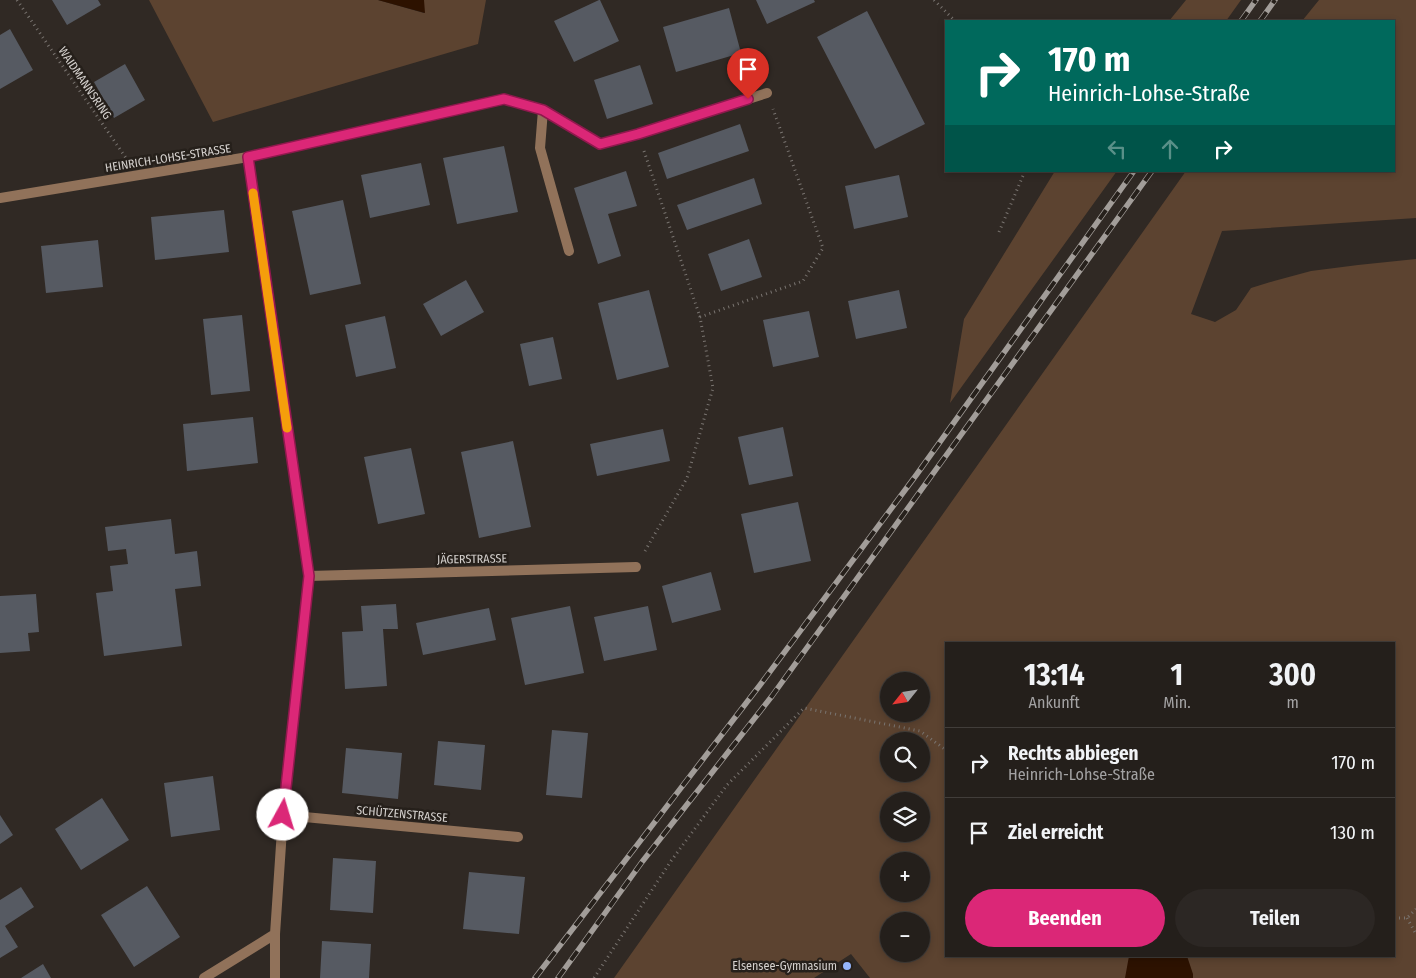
<!DOCTYPE html>
<html lang="de">
<meta charset="utf-8">
<style>
:root{--surface:#241f1b;--page:#2c2724;--text:#f1f3f6;--muted:#a3a2a3;--line:#413d3a;--accent:#db2777}
body{margin:0;font-family:"Fira Sans Condensed",sans-serif;background:var(--page);color:var(--text);height:100vh;display:flex;flex-direction:column;font-size:19px;white-space:nowrap}
*{box-sizing:border-box;margin:0}
p{font-size:16px;color:var(--muted)}
.icon{flex:none;width:28px;height:28px;fill:none;stroke:currentColor;stroke-width:2;stroke-linecap:round;stroke-linejoin:round}
.map{position:relative;flex:1;overflow:hidden}
.side{position:absolute;left:945px;top:642px;width:450px;height:315px;display:flex;flex-direction:column;background:var(--surface);border-radius:0px;box-shadow:0 2px 8px #0003,0 0 0 1px var(--line)}
.side>*{flex:none}
.top-card{position:absolute;left:945px;top:20px;width:450px;height:152px;border-radius:0px;box-shadow:0 2px 8px #0003,0 0 0 1px var(--line);background:#00695c;color:#fff;overflow:hidden}
.needle{width:32px;rotate:240deg}
.controls{position:absolute;left:880px;top:672px;display:grid;gap:10px}
.controls a{display:grid;place-items:center;width:50px;height:50px;border-radius:50%;background:var(--surface);box-shadow:0 2px 8px #0003,0 0 0 1px var(--line);font-size:25px}
.pin{position:absolute;display:grid;place-items:center;width:42px;height:42px;color:#fff;margin:-51px -21px;border-radius:50% 50% 50% 0;rotate:-45deg;box-shadow:0 0 5px #0007}
.pin .icon{rotate:45deg}
.me{position:absolute;width:55px;margin:-28px;rotate:6deg;stroke-linejoin:round;filter:drop-shadow(0 0 4px #0008)}
.turn{display:flex;align-items:center;gap:18px;height:105px;padding:0 20px;font-size:22px}
.turn .icon{width:65px;height:65px;stroke-width:2.5}
.turn b{display:block;font-size:35px;line-height:42px}
.lanes{display:flex;align-items:center;height:48px;padding:0 20px;background:#0003;justify-content:center;gap:25px;direction:ltr}
.lanes .off{opacity:.35}
.eta{display:flex;justify-content:space-evenly;align-items:center;height:85px;text-align:center}
.eta b{font-size:30px;font-weight:700;line-height:35px}
.action{display:flex;gap:10px;margin-top:auto;padding:10px 20px}
.action a{flex:1;height:58px;border-radius:30px;background:var(--accent);color:#fff;font-size:20px;font-weight:700;line-height:58px;text-align:center}
.action a+a{background:var(--page);color:var(--text)}
ul{padding:0;list-style:none}
li{display:flex;align-items:center;gap:15px;height:70px;padding:0 20px;border-top:1px solid var(--line)}
li div{flex:1}
li b{display:block;font-size:19px}
li em{font-style:normal}
.map>svg:first-child{display:block}
.green{fill:#5c4330;fill-rule:evenodd}
.water{fill:#2d1200}
.building{fill:#565a62}
.lines{fill:none;stroke-linecap:round;stroke-linejoin:round}
.path{stroke:#7a7571;stroke-width:3;stroke-dasharray:1 4;stroke-linecap:butt}
.lane{stroke:#91725a;stroke-width:10}
.street{stroke:#91725a;stroke-width:10}
.rail-casing{stroke:#a29d99;stroke-width:5.5}
.rail{stroke:#26201b;stroke-width:4;stroke-dasharray:11;stroke-linecap:butt}
.route-casing{stroke:#8e194d;stroke-width:12}
.route{stroke:#db2777;stroke-width:9}
.slow{stroke:#f59e0b;stroke-width:9}
.poi-dot{fill:#95b6fd;stroke:#26201b;stroke-width:2}
.labels{text-anchor:middle;stroke-width:5;stroke-linejoin:round;paint-order:stroke}
.street-label{font-size:12px;fill:#d5d1ce;stroke:#26201b}
.poi-label{font-size:12px;fill:#d5d1ce;stroke:#26201b;text-anchor:end}
</style>
<div class="map">
<svg width="1416" height="978" viewBox="0 0 1416 978">
<rect width="100%" height="100%" fill="#302924"/>
<path class="green" d="M 149,0 L 378,0 L 424,13 L 424,0 L 486,0 L 478,44 L 213,122 Z
M 1186,0 L 1241,0 L 1226,21 L 1169,21 Z
M 1319,0 L 1416,0 L 1416,218 L 1222,231 L 1191,314 L 1215,322 L 1236,310 L 1251,288 L 1274,281 L 1311,271 L 1358,265 L 1416,259 L 1416,978 L 870,978 L 851,954 L 814,978 L 614,978 L 1186,171 L 1394,171 L 1394,21 L 1302,21 ZM 946,644 L 1394,644 L 1394,956 L 946,956 ZM 889,681 L 921,681 L 921,714 L 889,714 ZM 889,741 L 921,741 L 921,774 L 889,774 ZM 889,801 L 921,801 L 921,834 L 889,834 ZM 889,861 L 921,861 L 921,894 L 889,894 ZM 889,921 L 921,921 L 921,954 L 889,954 Z
M 1055,171 L 1117,171 L 950,403 L 964,319 Z"/>
<path class="water" d="M 378,0 L 424,0 L 425,13 Z
M 1129,956 L 1187,956 L 1193,974 L 1193,978 L 1125,978 Z"/>
<path class="building" d="M 52,0 L 98,0 L 101,5 L 67,25 Z
M 599,0 L 600,0 L 619,41 L 574,62 L 554,21 Z
M 756,0 L 814,0 L 815,2 L 767,24 Z
M 729,8 L 741,53 L 676,72 L 663,27 Z
M 867,11 L 925,124 L 875,149 L 817,37 Z
M 10,29 L 33,70 L 0,89 L 0,35 Z
M 125,64 L 145,100 L 114,118 L 94,82 Z
M 640,65 L 653,104 L 607,119 L 594,80 Z
M 740,124 L 749,151 L 667,179 L 658,153 Z
M 504,146 L 518,212 L 457,224 L 443,158 Z
M 421,163 L 430,205 L 370,218 L 361,175 Z
M 626,171 L 637,206 L 608,214 L 621,256 L 598,264 L 574,188 Z
M 899,175 L 908,217 L 854,229 L 845,186 Z
M 754,178 L 762,204 L 687,230 L 677,205 Z
M 343,200 L 361,284 L 310,295 L 292,211 Z
M 224,210 L 229,252 L 155,260 L 151,217 Z
M 749,239 L 762,277 L 721,291 L 708,254 Z
M 98,240 L 103,287 L 46,293 L 41,246 Z
M 466,280 L 484,312 L 441,336 L 423,304 Z
M 649,290 L 669,367 L 617,380 L 598,303 Z
M 899,290 L 907,328 L 856,339 L 848,301 Z
M 809,311 L 819,357 L 773,367 L 763,320 Z
M 242,315 L 250,391 L 211,395 L 203,319 Z
M 385,316 L 396,368 L 356,377 L 345,325 Z
M 553,337 L 562,379 L 529,386 L 520,344 Z
M 253,417 L 258,463 L 187,471 L 183,424 Z
M 783,427 L 793,476 L 749,485 L 738,437 Z
M 663,429 L 670,461 L 597,476 L 590,444 Z
M 513,441 L 531,527 L 479,538 L 461,452 Z
M 411,448 L 425,514 L 378,524 L 364,457 Z
M 798,502 L 811,561 L 754,573 L 741,514 Z
M 171,519 L 175,554 L 197,551 L 201,586 L 175,589 L 182,646 L 104,656 L 96,593 L 113,591 L 110,566 L 128,564 L 126,549 L 108,551 L 105,527 Z
M 711,572 L 721,610 L 672,623 L 662,586 Z
M 36,594 L 39,632 L 28,633 L 30,651 L 0,653 L 0,596 Z
M 396,604 L 398,629 L 383,629 L 387,686 L 345,689 L 342,632 L 363,631 L 361,606 Z
M 570,606 L 584,673 L 525,685 L 511,618 Z
M 648,606 L 657,650 L 604,661 L 594,617 Z
M 489,608 L 496,640 L 423,655 L 416,623 Z
M 552,730 L 588,733 L 582,798 L 546,795 Z
M 438,741 L 485,745 L 481,790 L 434,785 Z
M 346,748 L 402,753 L 398,799 L 342,793 Z
M 213,776 L 220,830 L 171,837 L 164,783 Z
M 102,798 L 129,840 L 81,870 L 55,829 Z
M 0,815 L 13,835 L 0,844 Z
M 333,858 L 376,861 L 373,913 L 330,910 Z
M 469,872 L 525,877 L 519,934 L 463,929 Z
M 147,886 L 180,937 L 134,967 L 101,915 Z
M 21,887 L 34,907 L 5,926 L 18,947 L 0,958 L 0,900 Z
M 322,941 L 371,944 L 369,978 L 320,978 Z
M 43,964 L 51,978 L 21,978 Z"/>
<g class="lines">
<path class="path" d="M 17,0 L 126,158
M 934,0 L 955,21
M 644,151 L 700,317
M 999,232 L 1025,171
M 645,551 L 687,478 L 713,388 L 700,317 L 803,281 L 823,248 L 773,109
M 1394,918 L 1407,918 L 1416,909
M 1407,918 L 1416,934
M 594,978 L 671,861 L 727,785 L 804,708 L 920,731 L 946,750"/>
<path class="lane" d="M 543,110 L 540,148 L 569,251"/>
<path class="street" d="M 248,157 L 309,576 L 283,815 L 275,934 L 275,978
M 0,198 L 248,157 L 504,99 L 543,110 L 600,144 L 638,134 L 767,93
M 309,576 L 636,567
M 283,815 L 518,837
M 204,978 L 275,934"/>
<defs>
<path id="rail" d="M 1241,21 L 1256,0
M 1260,21 L 1275,0
M 535,978 L 760,685 L 917,474 L 1134,171
M 558,978 L 642,862 L 772,696 L 1152,171"/>
</defs>
<use href="#rail" class="rail-casing"/>
<use href="#rail" class="rail"/>
</g>
<g class="lines">
<defs>
<path id="route" d="M 283,815 L 309,576 L 248,157 L 504,99 L 543,110 L 600,144 L 638,134 L 748,99"/>
</defs>
<use href="#route" class="route-casing"/>
<use href="#route" class="route"/>
<path class="slow" d="M 253,193 L 287,428"/>
</g>
<circle class="poi-dot" cx="847" cy="966" r="5"/>
<g class="labels">
<g class="street-label">
<text transform="translate(85 83) rotate(56)" y="4">WAIDMANNSRING</text>
<text transform="translate(168 158) rotate(-9)" y="4">HEINRICH-LOHSE-STRASSE</text>
<text transform="translate(472 559) rotate(-1)" y="4">JÄGERSTRASSE</text>
<text transform="translate(402 814) rotate(5)" y="4">SCHÜTZENSTRASSE</text>
</g>
<g class="poi-label">
<text x="837" y="970">Elsensee-Gymnasium</text>
</g>
</g>
</svg>
<div class="controls">
<a><svg class="needle" viewBox="-14 -14 28 28"><path d="M0-13l5 13h-10z" fill="#e53935"/><path d="M0 13l5-13h-10z" fill="#a3a2a3"/></svg></a>
<a><svg class="icon" aria-label="search" viewBox="0 0 24 24"><circle cx="10" cy="10" r="6"/><path d="M15 15l6 6"/></svg></a>
<a><svg class="icon" aria-label="layers" viewBox="0 0 24 24"><path d="M12 4l9 5-9 5-9-5zM3 14l9 5 9-5"/></svg></a>
<a>+</a>
<a>−</a>
</div>
<div class="pin" style="left:748px;top:99px;background:#d93025"><svg class="icon" aria-label="arrive" viewBox="0 0 24 24"><path d="M6 21V4h12l-3 4 3 4H6"/></svg></div>
<svg class="me" style="left:283px;top:815px" viewBox="-20 -20 40 40"><circle r="19" fill="#fff"/><path d="M0-13L10 11 0 6-10 11z" fill="#db2777"/></svg>
<div class="top-card">
<div class="turn"><svg class="icon" aria-label="right" viewBox="0 0 24 24"><path d="M7 20v-9h11M14 6l5 5-5 5"/></svg><div><b>170 m</b>Heinrich-Lohse-Straße</div></div>
<div class="lanes"><svg class="icon off" aria-label="left" viewBox="0 0 24 24"><path d="M17 20v-9H6M10 6l-5 5 5 5"/></svg><svg class="icon off" aria-label="ahead" viewBox="0 0 24 24"><path d="M12 20V5M6 11l6-6 6 6"/></svg><svg class="icon" aria-label="right" viewBox="0 0 24 24"><path d="M7 20v-9h11M14 6l5 5-5 5"/></svg></div>
</div>
<section class="side">
<div class="eta">
<div><b>13:14</b><p>Ankunft</p></div>
<div><b>1</b><p>Min.</p></div>
<div><b>300</b><p>m</p></div>
</div>
<ul>
<li><svg class="icon" aria-label="right" viewBox="0 0 24 24"><path d="M7 20v-9h11M14 6l5 5-5 5"/></svg><div><b>Rechts abbiegen</b><p>Heinrich-Lohse-Straße</p></div><em>170 m</em></li>
<li><svg class="icon" aria-label="arrive" viewBox="0 0 24 24"><path d="M6 21V4h12l-3 4 3 4H6"/></svg><div><b>Ziel erreicht</b></div><em>130 m</em></li>
</ul>
<div class="action"><a>Beenden</a><a>Teilen</a></div>
</section>
</div>
